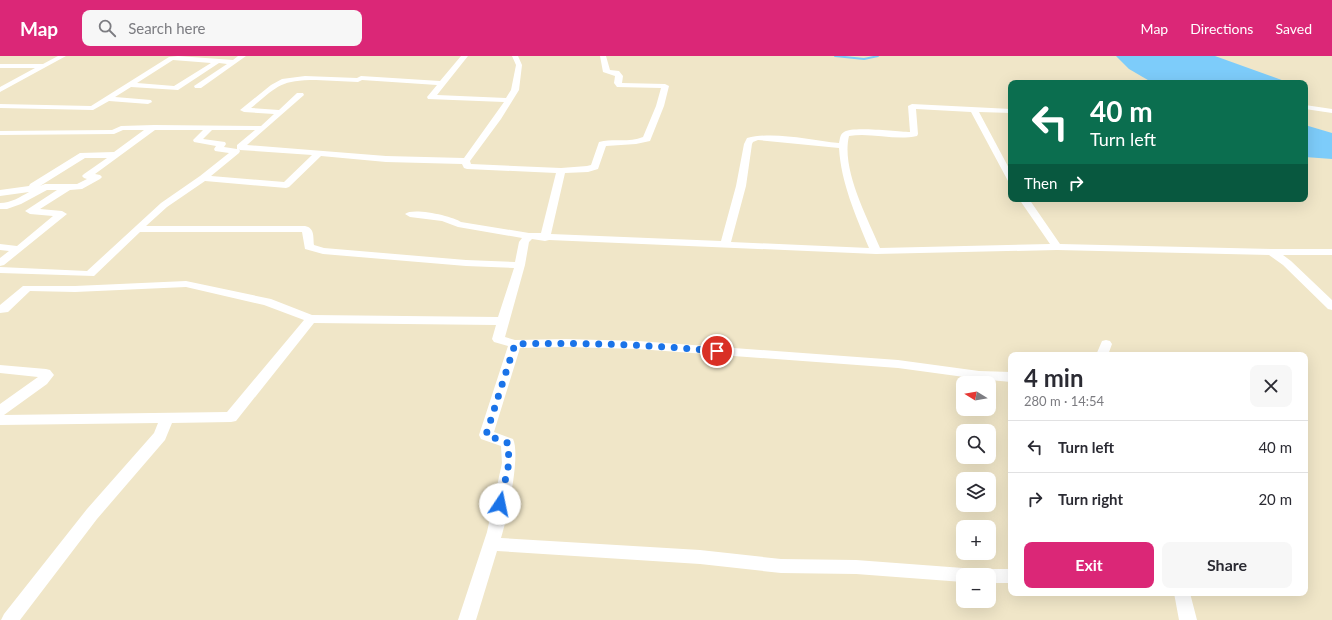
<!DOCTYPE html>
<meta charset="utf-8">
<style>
:root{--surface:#fff;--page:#f7f7f7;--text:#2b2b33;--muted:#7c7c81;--line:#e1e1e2;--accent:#db2777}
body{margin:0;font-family:Lato,sans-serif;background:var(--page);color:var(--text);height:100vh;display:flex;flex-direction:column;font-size:15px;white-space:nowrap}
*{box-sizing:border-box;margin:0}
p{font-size:13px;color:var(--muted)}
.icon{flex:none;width:22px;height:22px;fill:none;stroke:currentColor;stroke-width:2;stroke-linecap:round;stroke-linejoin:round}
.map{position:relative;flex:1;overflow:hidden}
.drawer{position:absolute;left:1008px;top:296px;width:300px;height:244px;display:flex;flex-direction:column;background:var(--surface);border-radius:8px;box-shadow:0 4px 16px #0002}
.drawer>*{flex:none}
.guide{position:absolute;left:1008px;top:24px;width:300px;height:122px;border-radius:8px;box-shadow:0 4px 16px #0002;background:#0b6e4f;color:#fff;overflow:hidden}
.needle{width:26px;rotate:281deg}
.controls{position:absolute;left:956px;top:320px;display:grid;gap:8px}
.controls a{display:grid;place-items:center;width:40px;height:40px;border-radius:8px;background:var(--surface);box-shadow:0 4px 16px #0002;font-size:20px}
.pin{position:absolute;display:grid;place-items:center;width:34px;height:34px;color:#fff;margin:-17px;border:2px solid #fff;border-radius:50%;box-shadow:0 1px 4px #0007}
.me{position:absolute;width:44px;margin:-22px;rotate:11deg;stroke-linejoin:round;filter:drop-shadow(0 0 3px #0008)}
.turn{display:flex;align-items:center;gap:14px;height:84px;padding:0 16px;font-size:18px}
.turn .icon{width:52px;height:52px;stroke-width:2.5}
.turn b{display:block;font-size:28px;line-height:34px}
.then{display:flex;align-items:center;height:38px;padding:0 16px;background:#0003;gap:8px;font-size:15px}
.round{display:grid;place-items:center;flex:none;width:42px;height:42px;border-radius:8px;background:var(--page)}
.headline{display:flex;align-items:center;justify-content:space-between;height:68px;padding:0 16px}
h1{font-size:24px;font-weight:700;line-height:30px}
.action{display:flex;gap:8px;margin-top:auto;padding:8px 16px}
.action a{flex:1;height:46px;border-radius:8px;background:var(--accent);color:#fff;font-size:16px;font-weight:700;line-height:46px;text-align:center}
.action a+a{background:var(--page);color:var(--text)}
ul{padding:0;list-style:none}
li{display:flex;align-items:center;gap:12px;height:52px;padding:0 16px;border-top:1px solid var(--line)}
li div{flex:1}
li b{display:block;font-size:15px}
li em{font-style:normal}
header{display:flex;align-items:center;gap:24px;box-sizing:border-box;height:56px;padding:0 20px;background:var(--accent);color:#fff}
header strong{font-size:19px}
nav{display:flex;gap:22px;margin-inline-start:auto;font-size:14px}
.search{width:280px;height:36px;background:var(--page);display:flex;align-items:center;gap:10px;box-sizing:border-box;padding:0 14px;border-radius:8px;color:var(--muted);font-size:15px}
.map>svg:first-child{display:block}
.water{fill:#7dccfa}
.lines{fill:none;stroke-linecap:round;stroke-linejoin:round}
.stream{stroke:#7dccfa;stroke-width:2}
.minor{fill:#fff;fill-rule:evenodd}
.route{stroke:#1a73e8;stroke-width:7;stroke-dasharray:0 12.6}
</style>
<header>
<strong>Map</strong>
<div class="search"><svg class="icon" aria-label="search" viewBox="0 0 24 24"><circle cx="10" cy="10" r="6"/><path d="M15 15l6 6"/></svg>Search here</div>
<nav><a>Map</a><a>Directions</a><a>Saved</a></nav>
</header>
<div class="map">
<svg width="1332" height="564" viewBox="0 0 1332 564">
<rect width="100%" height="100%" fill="#f0e6c8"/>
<path class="water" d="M 1116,0 L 1215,0 L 1290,27 L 1153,27 L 1129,13 Z
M 1305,69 L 1332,77 L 1332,103 L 1305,101 Z"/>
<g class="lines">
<path class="stream" d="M 835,0 L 864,3 L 878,0"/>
<path class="minor" d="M 58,0 L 66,0 L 0,36 L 0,31 L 35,12 L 0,12 L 0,8 L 43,8 Z
M 178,0 L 233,4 L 238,0 L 246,0 L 201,32 L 195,32 L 194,30 L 227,8 L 219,7 L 178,34 L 131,31 L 115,41 L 151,44 L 152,46 L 148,48 L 109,45 L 93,54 L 0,52 L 0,48 L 91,50 L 169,1 ZM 173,4 L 211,7 L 174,30 L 137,27 Z
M 461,0 L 468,0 L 437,39 L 506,42 L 511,34 L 516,9 L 512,0 L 518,0 L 522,9 L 519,34 L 501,63 L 470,105 L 471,108 L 561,112 L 587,110 L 591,109 L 599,86 C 614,82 629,87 643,81 L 656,50 L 661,32 L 617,31 L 614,27 L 615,20 L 603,16 L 600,0 L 606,0 L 610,14 L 619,15 L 623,20 L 622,27 L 665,28 L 669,30 L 664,50 L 650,85 L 636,88 L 606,90 L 598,113 L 588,116 L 565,117 L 551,178 L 721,185 L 736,130 L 744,88 L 747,82 C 775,75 810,84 839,87 C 840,83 840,78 844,76 C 853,70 897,76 910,76 L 908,50 L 912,48 L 1011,53 L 1011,57 L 979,56 L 1011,116 L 1011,126 L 1008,125 L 971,56 L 916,53 L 918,78 L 917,80 C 895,85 871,76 849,80 C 841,113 867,161 880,192 L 1050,188 L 1019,143 L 1029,143 L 1060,188 L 1272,193 L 1332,193 L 1332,199 L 1283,199 L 1291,205 L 1332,244 L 1332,254 L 1328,253 L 1283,209 L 1269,199 L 1057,194 L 876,198 L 549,184 L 545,185 L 532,183 L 529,186 L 525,209 L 505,281 L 515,284 L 566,283 L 638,285 L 898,304 L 979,315 L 1011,316 L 1011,326 L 979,323 L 898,312 L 638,293 L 566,291 L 520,292 L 494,376 L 513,383 C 521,399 507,463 501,482 L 700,494 L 781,503 L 856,504 L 963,512 L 969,514 L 971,519 L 963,519 L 963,526 L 856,518 L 781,517 L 700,508 L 497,495 L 476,564 L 458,564 L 487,476 L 502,407 L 501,390 L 481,383 L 479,379 L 508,290 L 494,286 L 492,283 L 496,269 L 314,267 L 236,365 L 231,366 L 172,367 L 165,384 L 97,463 L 20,564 L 1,564 L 4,558 L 87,453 L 154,377 L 158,367 L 0,369 L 0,348 L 38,321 L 0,317 L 0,309 L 46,313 L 50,314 L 54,319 L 47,328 L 4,359 L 227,356 L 304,264 L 264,249 L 186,231 L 75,236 L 30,235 L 8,256 L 0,257 L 0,249 L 23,230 L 75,230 L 186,225 L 271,243 L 312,259 L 498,261 L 514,212 L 466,210 L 323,198 L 305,193 L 302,176 L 140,176 L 94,220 L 0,217 L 0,211 L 87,215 L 161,147 L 200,120 L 229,97 L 215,95 L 214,93 L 216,90 L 194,86 L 193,84 L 203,74 L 155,74 L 95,118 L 100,119 L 102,121 L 100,123 L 82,133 L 70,134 L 40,153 L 62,155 L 67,158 L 4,209 L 0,210 L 0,202 L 9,195 L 0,194 L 0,188 L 17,190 L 53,160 L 30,158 L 25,155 L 57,134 L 47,134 L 21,148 L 7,153 L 0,153 L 0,147 C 11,147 20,141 29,136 L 0,140 L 0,134 L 29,130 L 30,128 L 80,97 L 114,96 L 144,74 L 123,74 L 114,78 L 0,79 L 0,75 L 112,74 L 121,70 L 154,69 L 261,70 L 274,58 L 244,56 L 240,54 L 271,29 L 282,23 L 305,20 L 357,22 L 361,20 L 440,25 ZM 316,24 L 358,26 L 362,24 L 437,29 L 427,41 L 428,43 L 504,46 L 464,102 L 386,100 L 247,89 L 304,39 L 303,37 L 297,37 L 279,54 L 251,52 C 278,30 280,24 316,24 ZM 212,74 L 255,74 L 237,89 L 237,93 L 224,91 L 226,88 L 225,86 L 203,83 ZM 758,84 L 839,92 C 841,127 856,160 869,192 L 731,186 L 746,130 L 752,88 L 753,86 ZM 239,93 L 240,94 L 312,99 L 284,126 L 211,120 L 239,97 L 240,95 ZM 321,100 L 386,106 L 462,108 L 464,112 L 467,113 L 556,117 L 541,177 L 529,177 L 461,166 C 453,160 412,151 405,158 L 410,161 L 442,165 L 458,171 L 522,182 L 519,186 L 515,206 L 466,204 L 324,192 L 314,189 C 313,181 315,172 305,170 L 146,170 L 167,151 L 205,125 L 286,132 L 289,131 ZM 85,102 L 107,102 L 84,118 L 82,120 L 84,122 L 87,123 L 77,128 L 45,128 L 40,130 Z
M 1305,49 L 1332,53 L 1332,57 L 1305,53 Z
M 1106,284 L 1110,285 L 1112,288 L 1108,299 L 1096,299 L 1102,285 Z
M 989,513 L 1011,513 L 1011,527 L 989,527 L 989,519 L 981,519 L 983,515 Z
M 1174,537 L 1190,537 L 1197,564 L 1179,564 Z"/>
</g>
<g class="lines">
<path class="route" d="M 500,448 L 509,407 L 508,387 L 486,379 L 515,288 C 583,286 650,289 717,295"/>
</g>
</svg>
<div class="controls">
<a><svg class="needle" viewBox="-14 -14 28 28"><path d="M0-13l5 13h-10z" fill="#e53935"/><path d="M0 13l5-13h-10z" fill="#7c7c81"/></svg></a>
<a><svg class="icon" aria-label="search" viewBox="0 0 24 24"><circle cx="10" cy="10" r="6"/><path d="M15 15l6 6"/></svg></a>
<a><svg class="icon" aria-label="layers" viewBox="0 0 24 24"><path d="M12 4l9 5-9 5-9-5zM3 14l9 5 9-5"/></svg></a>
<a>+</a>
<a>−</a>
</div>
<div class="pin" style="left:717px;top:295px;background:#d93025"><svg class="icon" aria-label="arrive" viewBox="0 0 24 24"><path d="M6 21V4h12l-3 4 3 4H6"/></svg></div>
<svg class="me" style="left:500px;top:448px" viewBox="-20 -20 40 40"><circle r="19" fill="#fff"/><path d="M0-13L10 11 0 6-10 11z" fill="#1a73e8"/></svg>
<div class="guide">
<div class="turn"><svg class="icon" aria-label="left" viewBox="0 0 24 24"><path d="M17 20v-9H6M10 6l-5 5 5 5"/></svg><div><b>40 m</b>Turn left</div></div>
<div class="then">Then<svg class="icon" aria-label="right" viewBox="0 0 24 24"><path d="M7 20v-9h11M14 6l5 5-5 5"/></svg></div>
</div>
<section class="drawer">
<div class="headline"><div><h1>4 min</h1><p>280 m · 14:54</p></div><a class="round"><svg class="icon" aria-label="close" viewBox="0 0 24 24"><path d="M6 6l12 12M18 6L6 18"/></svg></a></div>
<ul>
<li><svg class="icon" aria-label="left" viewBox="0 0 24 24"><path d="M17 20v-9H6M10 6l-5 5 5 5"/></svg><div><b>Turn left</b></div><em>40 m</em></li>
<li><svg class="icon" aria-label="right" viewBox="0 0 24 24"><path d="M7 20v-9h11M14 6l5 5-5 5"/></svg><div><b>Turn right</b></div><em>20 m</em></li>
</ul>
<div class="action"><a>Exit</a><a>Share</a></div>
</section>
</div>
